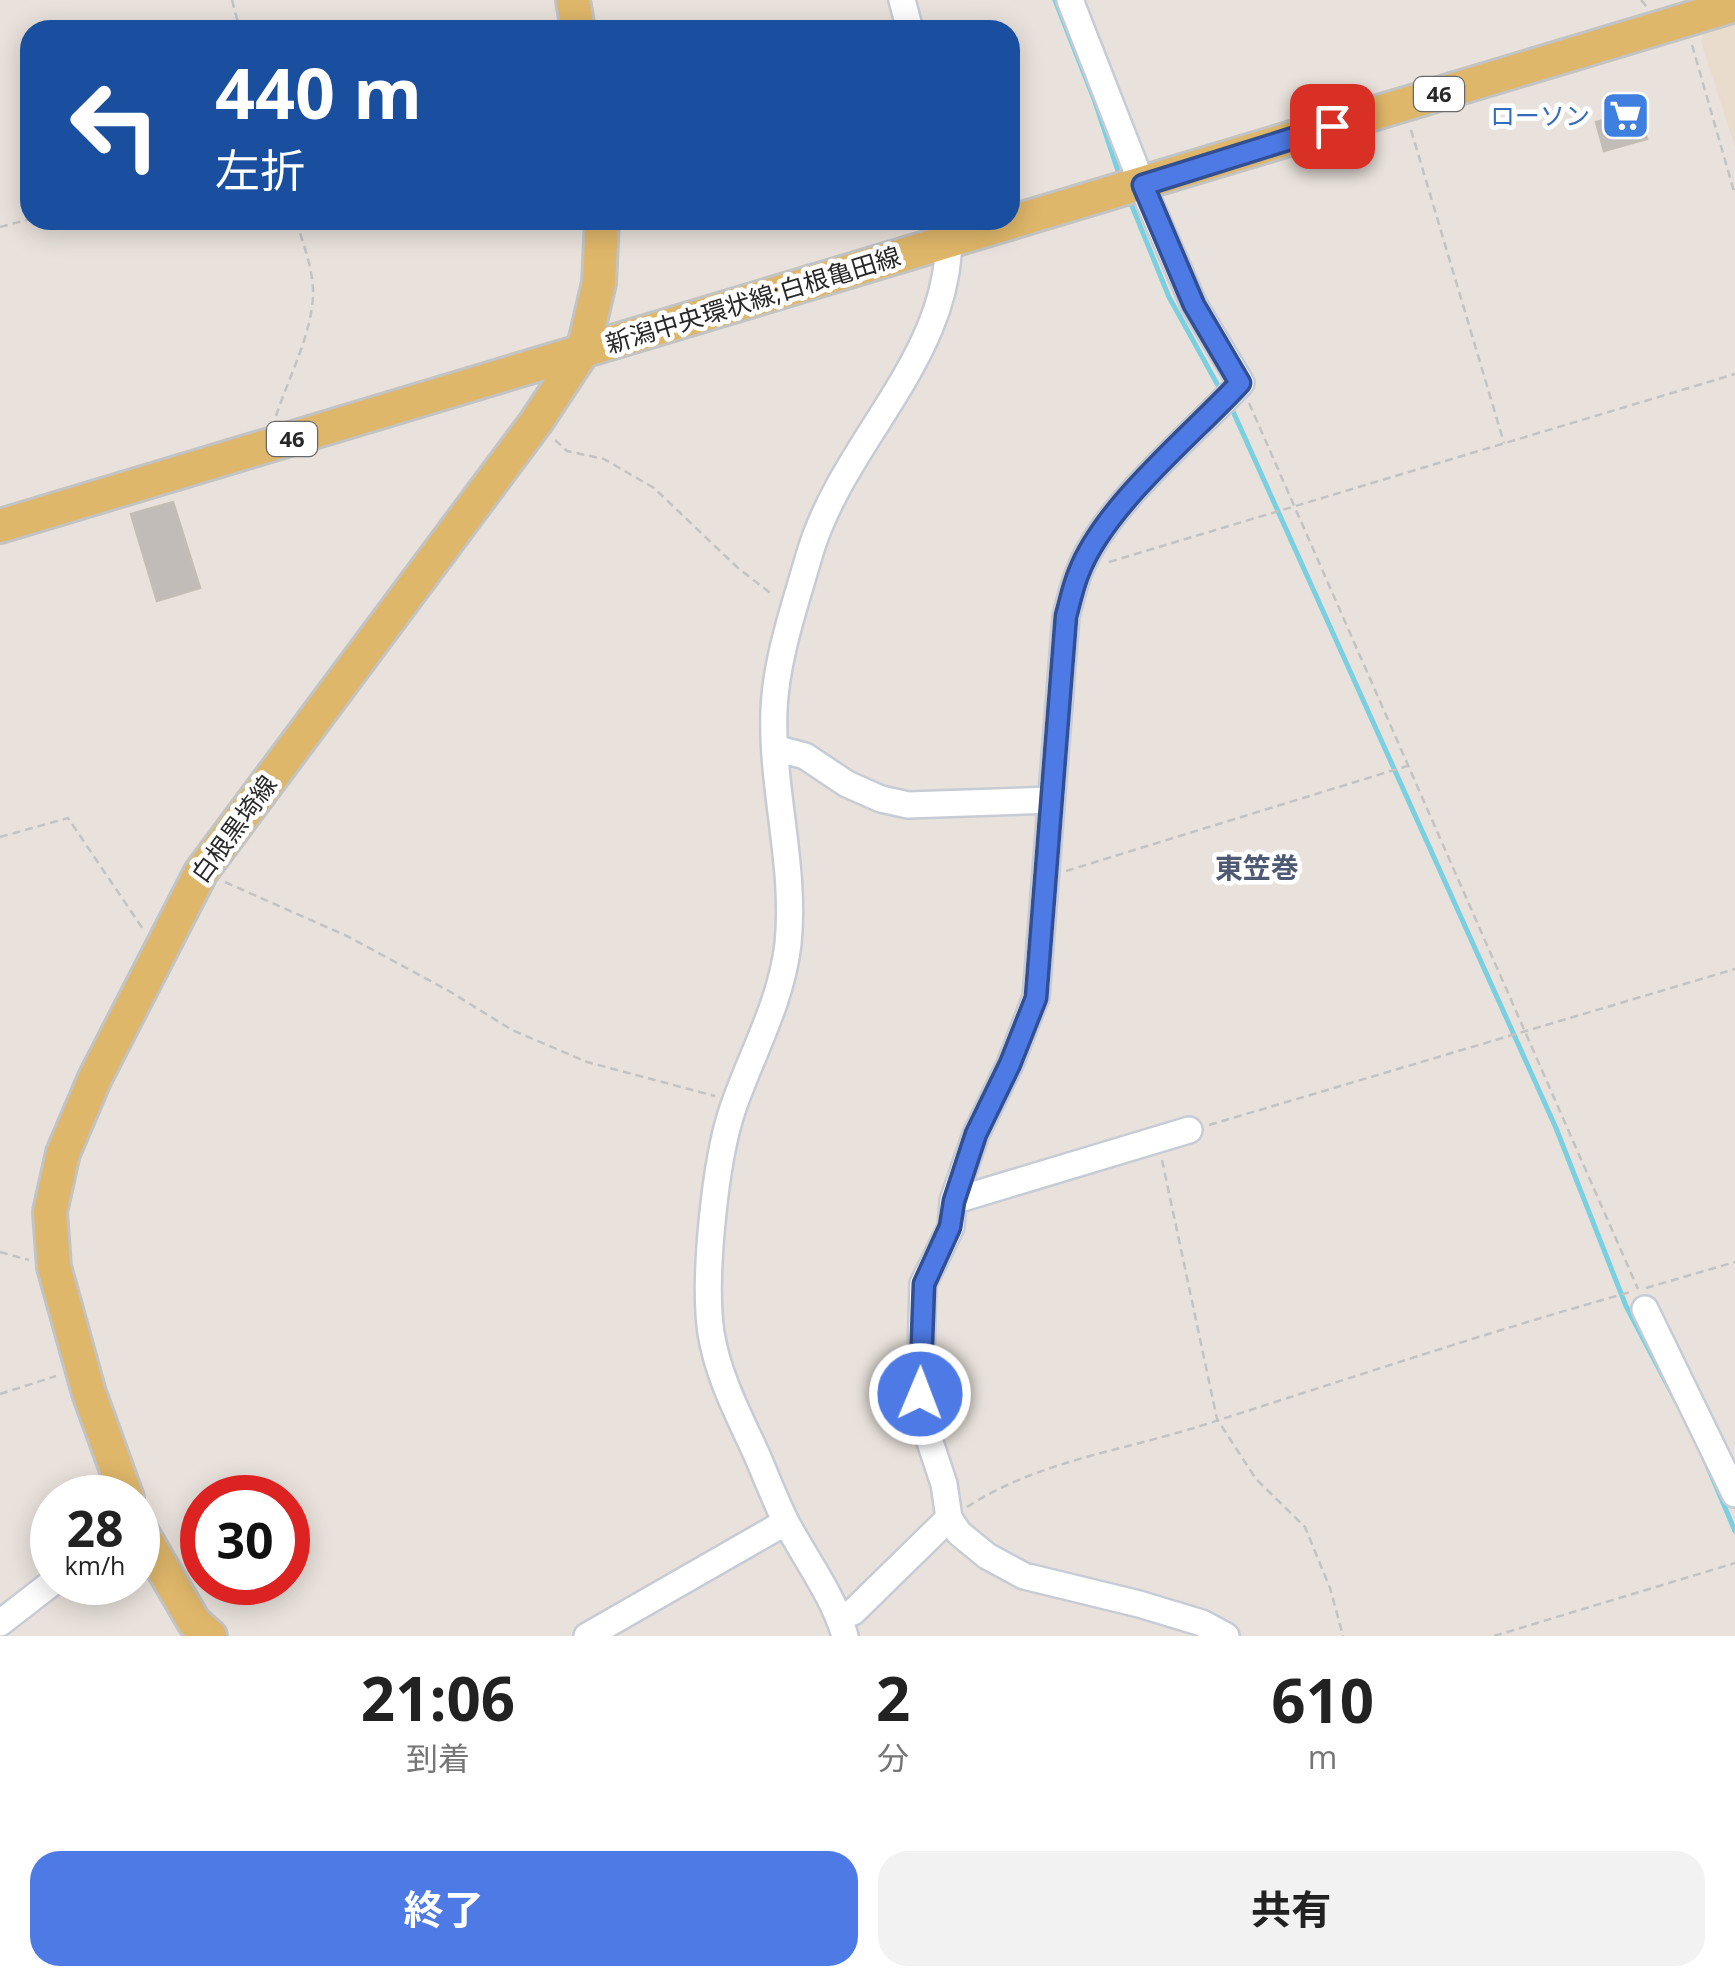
<!DOCTYPE html>
<html lang="ja">
<meta charset="utf-8">
<style>
:root{--surface:#fff;--page:#f2f2f2;--text:#222;--muted:#767676;--accent:#4d7ae4}
body{margin:0;font-family:"Open Sans","Noto Sans JP",sans-serif;background:var(--page);color:var(--text);height:100vh;display:flex;flex-direction:column;font-size:38px;white-space:nowrap}
*{box-sizing:border-box;margin:0}
p{font-size:32px;color:var(--muted)}
.icon{flex:none;width:55px;height:55px;fill:none;stroke:currentColor;stroke-width:2;stroke-linecap:round;stroke-linejoin:round}
.map{position:relative;height:1636px;overflow:hidden}
.details{display:flex;flex-direction:column;background:var(--surface);flex:1}
.details>*{flex:none}
.guide{position:absolute;left:20px;top:20px;width:1000px;height:210px;border-radius:30px;box-shadow:0 5px 25px #0003;background:#1a4fa0;color:#fff;overflow:hidden}
.speed{position:absolute;left:30px;top:1475px;display:flex;gap:20px;font-size:50px;font-weight:700;text-align:center}
.speed>*{display:grid;place-content:center;width:130px;height:130px;border-radius:50%;background:var(--surface);box-shadow:0 5px 25px #0003;line-height:1}
.speed small{font-size:25px;font-weight:400}
.speed .limit{border:15px solid #d22;background:#fff;color:#111}
.pin{position:absolute;display:grid;place-items:center;width:85px;height:85px;color:#fff;margin:-42px;border-radius:20px;box-shadow:0 5px 15px #0006}
.me{position:absolute;width:110px;margin:-55px;rotate:1deg;stroke-linejoin:round;filter:drop-shadow(0 0 8px #0008)}
.turn{display:flex;align-items:center;gap:35px;height:210px;padding:0 30px;font-size:45px}
.turn .icon{width:130px;height:130px;stroke-width:2.5}
.turn b{display:block;font-size:70px;line-height:85px}
.eta{display:flex;justify-content:space-evenly;align-items:center;height:170px;text-align:center}
.eta b{font-size:60px;font-weight:700;line-height:70px}
.action{display:flex;gap:20px;margin-top:auto;padding:20px 30px}
.action a{flex:1;height:115px;border-radius:30px;background:var(--accent);color:#fff;font-size:40px;font-weight:700;line-height:115px;text-align:center}
.action a+a{background:var(--page);color:var(--text)}
.map>svg:first-child{display:block}
.education{fill:#e9dccd}
.lines{fill:none;stroke-linecap:round;stroke-linejoin:round}
.stream{stroke:#7ad0e0;stroke-width:5}
.building{fill:#c1bcb8;stroke:#c4bdb6;stroke-width:2.5}
.minor-casing{stroke:#c7cbd4;stroke-width:30}
.major-casing{stroke:#c3c3c3;stroke-width:38}
.path{stroke:#c3c3c3;stroke-width:2.5;stroke-dasharray:8 5;stroke-linecap:butt}
.minor{stroke:#fff;stroke-width:25}
.major{stroke:#dfb76a;stroke-width:32}
.route-casing{stroke:#324f94;stroke-width:25}
.route{stroke:#4d7ae4;stroke-width:18}
.labels{text-anchor:middle;stroke-width:9;stroke-linejoin:round;paint-order:stroke}
.shield{fill:#fff;stroke:#686868;stroke-width:2.5}
.shield-label{font-size:22px;font-weight:bold;fill:#282828}
.shop-label{font-size:25px;fill:#366cbe;stroke:#fff;text-anchor:end}
.street-label{font-size:25px;fill:#282828;stroke:#fff}
.neighbourhood-label{font-size:28px;font-weight:bold;fill:#4e5973;stroke:#fff}
</style>
<div class="map">
<svg width="1735" height="1636" viewBox="0 0 1735 1636">
<rect width="100%" height="100%" fill="#e9e2dc"/>
<path class="education" d="M 1735,22 L 1735,147 L 1701,42 L 1704,31 Z"/>
<g class="lines">
<path class="stream" d="M 1055,0 L 1094,99 L 1120,177
M 1130,201 L 1169,297 L 1220,389
M 1231,407 L 1556,1128 L 1626,1306 L 1676,1401
M 1701,1451 L 1735,1531"/>
</g>
<path class="building" d="M 1638,110 L 1647,139 L 1604,151 L 1596,122 Z
M 173,502 L 200,588 L 157,601 L 131,514 Z"/>
<g class="lines">
<defs>
<path id="minor" d="M 902,0 L 910,30
M 1070,0 L 1147,197 L 1194,305 L 1241,383 C 1191,436 1105,505 1079,572 C 1073,586 1070,602 1066,616 L 1036,997 L 1010,1064 L 976,1134 L 953,1201 L 951,1227 L 923,1284 L 920,1394 L 928,1436 L 944,1484 L 949,1518 L 959,1533 L 987,1556 L 1024,1576 L 1139,1604 L 1202,1623 L 1226,1636
M 775,748 L 805,756 L 847,784 L 881,799 L 908,805 L 1051,800
M 953,1201 L 1189,1130
M 1645,1309 L 1735,1494
M 839,1617 L 853,1612 L 949,1518
M 0,1623 L 53,1582
M 587,1636 L 786,1522
M 845,1636 C 833,1595 806,1560 786,1522 C 775,1500 766,1476 756,1453 C 738,1414 718,1376 711,1333 C 703,1279 715,1160 733,1108 C 752,1053 781,1003 788,944 C 796,865 771,789 774,710 C 776,659 795,605 809,556 C 843,437 960,352 948,220"/>
<path id="major" d="M 573,0 L 578,30
M 0,526 L 1735,5
M 127,1498 L 89,1393 L 54,1267 L 50,1212 L 63,1153 L 95,1078 L 201,872 L 536,422 L 583,351 L 599,283 L 602,220
M 138,1526 L 194,1622 L 210,1636"/>
</defs>
<use href="#minor" class="minor-casing"/>
<use href="#major" class="major-casing"/>
<path class="path" d="M 232,0 L 240,30
M 1641,0 L 1647,7
M 1692,45 L 1735,195
M 1411,130 L 1504,443
M 0,227 L 30,219
M 1249,403 L 1638,1289
M 276,416 C 288,379 311,336 313,296 C 314,270 303,244 296,220
M 555,440 L 567,451 L 604,459 L 654,488 L 738,568 L 773,595
M 1109,562 L 1735,374
M 0,837 L 68,818 L 143,929
M 1066,871 L 1407,766
M 225,882 L 349,937 L 449,991 L 512,1030 L 587,1062 L 715,1096
M 1209,1125 L 1735,969
M 1162,1160 L 1217,1419 L 1256,1479 L 1305,1527 L 1330,1588 L 1343,1636
M 0,1252 L 29,1260
M 1646,1288 L 1735,1262
M 0,1394 L 56,1376
M 967,1507 C 1036,1462 1120,1451 1197,1427 C 1342,1381 1487,1332 1634,1291
M 1494,1636 L 1735,1563"/>
<use href="#minor" class="minor"/>
<use href="#major" class="major"/>
</g>
<g class="lines">
<defs>
<path id="route" d="M 920,1394 L 924,1284 L 950,1227 L 954,1201 L 976,1134 L 1010,1064 L 1036,998 L 1066,616 C 1070,602 1073,586 1079,572 C 1105,505 1191,436 1240,383 L 1194,305 L 1143,185 L 1332,126"/>
</defs>
<use href="#route" class="route-casing"/>
<use href="#route" class="route"/>
</g>
<defs>
<symbol id="supermarket-square" viewBox="-11 -11 22 22"><rect x="-9" y="-9" width="18" height="18" rx="4" fill="#3f7fe0" stroke="#fff"/><path d="M-6-5.5h2.5l.6 2H6L4.5 2H-2.5L-4.4-4H-6ZM-1.5 3.2a1.3 1.3 0 1 0 .1 0ZM3 3.2a1.3 1.3 0 1 0 .1 0Z" fill="#fff"/></symbol>
</defs>
<g fill-rule="evenodd">
<use href="#supermarket-square" x="1598" y="88" width="55" height="55"/>
</g>
<g class="labels">
<g class="shield">
<rect x="1414" y="77" width="50" height="34" rx="8"/>
<rect x="267" y="422" width="50" height="34" rx="8"/>
</g>
<g class="shield-label">
<text x="1439" y="102">46</text>
<text x="292" y="447">46</text>
</g>
<g class="shop-label">
<text x="1590" y="125">ローソン</text>
</g>
<g class="street-label">
<text transform="translate(753 300) rotate(-17)" y="9">新潟中央環状線;白根亀田線</text>
<text transform="translate(234 829) rotate(-54)" y="9">白根黒埼線</text>
</g>
<g class="neighbourhood-label">
<text x="1257" y="878">東笠巻</text>
</g>
</g>
</svg>
<div class="speed"><div>28<small>km/h</small></div><div class="limit">30</div></div>
<div class="pin" style="left:1332px;top:126px;background:#d93025"><svg class="icon" aria-label="arrive" viewBox="0 0 24 24"><path d="M6 21V4h12l-3 4 3 4H6"/></svg></div>
<svg class="me" style="left:920px;top:1394px" viewBox="-20 -20 40 40"><circle r="17" fill="#4d7ae4" stroke="#fff" stroke-width="3"/><path d="M0-11L8 9 0 5-8 9z" fill="#fff"/></svg>
<div class="guide">
<div class="turn"><svg class="icon" aria-label="left" viewBox="0 0 24 24"><path d="M17 20v-9H6M10 6l-5 5 5 5"/></svg><div><b>440 m</b>左折</div></div>
</div>
</div>
<section class="details">
<div class="eta">
<div><b>21:06</b><p>到着</p></div>
<div><b>2</b><p>分</p></div>
<div><b>610</b><p>m</p></div>
</div>
<div class="action"><a>終了</a><a>共有</a></div>
</section>
